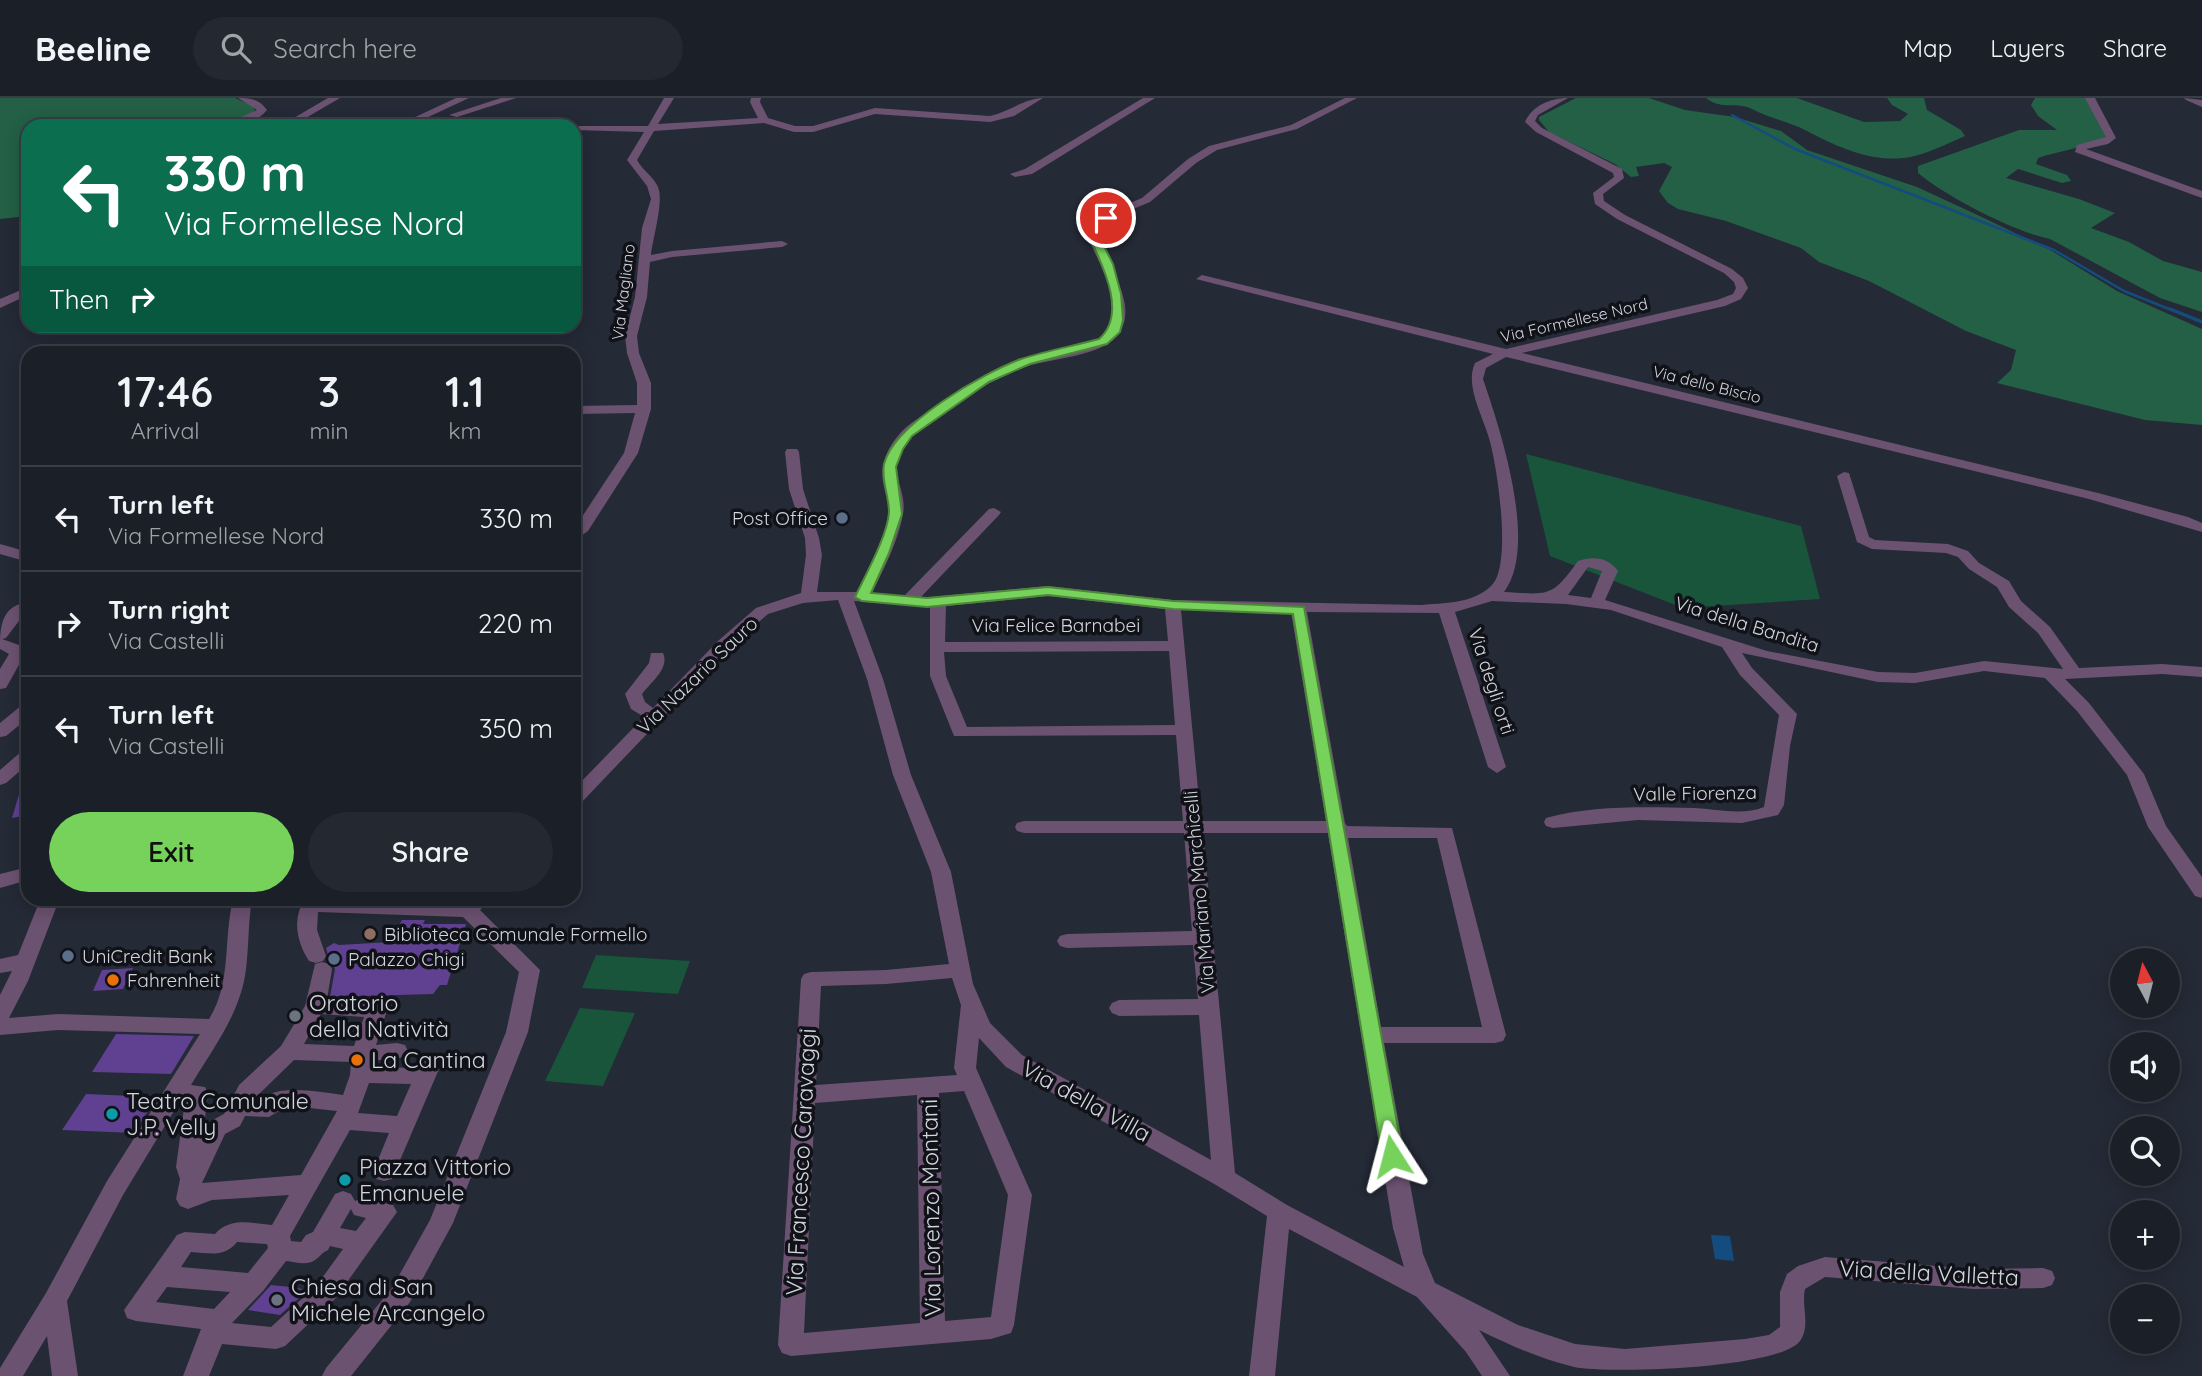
<!DOCTYPE html>
<meta charset="utf-8">
<style>
:root{--surface:#1b2028;--page:#242830;--text:#f1f3f6;--muted:#a0a3a8;--line:#393e45;--accent:#76d25a}
body{margin:0;font-family:Quicksand,sans-serif;background:var(--page);color:var(--text);height:100vh;display:flex;flex-direction:column;font-size:26px;white-space:nowrap}
*{box-sizing:border-box;margin:0}
p{font-size:23px;color:var(--muted)}
.icon{flex:none;width:38px;height:38px;fill:none;stroke:currentColor;stroke-width:2;stroke-linecap:round;stroke-linejoin:round}
.map{position:relative;flex:1;overflow:hidden}
.sheet{position:absolute;left:21px;top:248px;width:560px;height:560px;display:flex;flex-direction:column;background:var(--surface);border-radius:21px;box-shadow:0 4px 18px #0003,0 0 0 2px var(--line)}
.sheet>*{flex:none}
.banner{position:absolute;left:21px;top:21px;width:560px;height:214px;border-radius:21px;box-shadow:0 4px 18px #0003,0 0 0 2px var(--line);background:#0b6e4f;color:#fff;overflow:hidden}
.needle{width:46px;rotate:353deg}
.fabs{position:absolute;left:2110px;top:850px;display:grid;gap:14px}
.fabs a{display:grid;place-items:center;width:70px;height:70px;border-radius:50%;background:var(--surface);box-shadow:0 4px 18px #0003,0 0 0 2px var(--line);font-size:35px}
.pin{position:absolute;display:grid;place-items:center;width:60px;height:60px;color:#fff;margin:-30px;border:4px solid #fff;border-radius:50%;box-shadow:0 2px 7px #0007}
.me{position:absolute;width:77px;margin:-38px;rotate:351deg;stroke-linejoin:round;filter:drop-shadow(0 0 5px #0008)}
.turn{display:flex;align-items:center;gap:24px;height:147px;padding:0 28px;font-size:32px}
.turn .icon{width:91px;height:91px;stroke-width:2.5}
.turn b{display:block;font-size:49px;line-height:60px}
.then{display:flex;align-items:center;height:66px;padding:0 28px;background:#0003;gap:14px;font-size:26px}
.eta{display:flex;justify-content:space-evenly;align-items:center;height:119px;text-align:center}
.eta b{font-size:42px;font-weight:600;line-height:49px}
.action{display:flex;gap:14px;margin-top:auto;padding:14px 28px}
.action a{flex:1;height:80px;border-radius:42px;background:var(--accent);color:#111;font-size:28px;font-weight:600;line-height:80px;text-align:center}
.action a+a{background:var(--page);color:var(--text)}
ul{padding:0;list-style:none}
li{display:flex;align-items:center;gap:21px;height:105px;padding:0 28px;border-top:2px solid var(--line)}
li div{flex:1}
li b{display:block;font-size:26px}
li em{font-style:normal}
header{display:flex;align-items:center;gap:42px;box-sizing:border-box;height:98px;padding:0 35px;background:var(--surface);border-bottom:2px solid var(--line)}
header strong{font-size:33px}
nav{display:flex;gap:38px;margin-inline-start:auto;font-size:24px}
.search{width:490px;height:63px;background:var(--page);display:flex;align-items:center;gap:18px;box-sizing:border-box;padding:0 24px;border-radius:38px;color:var(--muted);font-size:26px}
.map>svg:first-child{display:block}
.green{fill:#18553b}
.forest{fill:#236045}
.water{fill:#154c80}
.lines{fill:none;stroke-linecap:round;stroke-linejoin:round}
.stream-far1{stroke:#154c80;stroke-width:2.5}
.stream{stroke:#154c80;stroke-width:3.5}
.building{fill:#5f4091}
.minor{fill:#6c5271;fill-rule:evenodd}
.route{fill:#76d25a;stroke:#4d883a;stroke-width:2}
.service-dot{fill:#5c6f8a;stroke:#101218;stroke-width:2.5}
.education-dot{fill:#8d6e63;stroke:#101218;stroke-width:2.5}
.food-dot{fill:#e8710a;stroke:#101218;stroke-width:2.5}
.worship-dot{fill:#6b7280;stroke:#101218;stroke-width:2.5}
.culture-dot{fill:#0f9aa8;stroke:#101218;stroke-width:2.5}
.labels{text-anchor:middle;stroke-width:7;stroke-linejoin:round;paint-order:stroke}
.far-street-label{font-size:16px;fill:#d1d5dd;stroke:#101218}
.poi-label{font-size:19px;fill:#d1d5dd;stroke:#101218;text-anchor:start}
.street-label{font-size:19px;fill:#d1d5dd;stroke:#101218}
.near-poi-label{font-size:23px;fill:#d1d5dd;stroke:#101218;text-anchor:start}
.near-street-label{font-size:23px;fill:#d1d5dd;stroke:#101218}
</style>
<header>
<strong>Beeline</strong>
<div class="search"><svg class="icon" aria-label="search" viewBox="0 0 24 24"><circle cx="10" cy="10" r="6"/><path d="M15 15l6 6"/></svg>Search here</div>
<nav><a>Map</a><a>Layers</a><a>Share</a></nav>
</header>
<div class="map">
<svg width="2202" height="1278" viewBox="0 0 2202 1278">
<rect width="100%" height="100%" fill="#242a36"/>
<path class="green" d="M 1526,356 L 1801,428 L 1820,501 L 1683,510 L 1550,458 Z
M 596,857 L 690,863 L 678,896 L 582,890 Z
M 580,910 L 635,915 L 603,988 L 545,983 Z"/>
<path class="forest" d="M 0,0 L 235,0 L 253,8 L 255,12 L 251,16 L 219,28 L 28,28 L 28,118 L 0,121 Z
M 1576,0 L 1649,0 L 1685,12 L 1735,19 L 1781,33 L 1807,52 L 1917,89 L 1984,120 L 2052,153 L 2117,193 L 2202,231 L 2202,327 L 2145,322 L 1997,285 L 2011,272 L 2016,252 L 1966,233 L 1869,183 L 1819,164 L 1801,150 L 1726,123 L 1678,111 L 1668,105 L 1659,93 L 1672,69 L 1664,65 L 1636,69 L 1639,78 L 1631,79 L 1615,66 L 1549,34 L 1539,22 L 1539,19 Z
M 1706,0 L 1797,0 L 1864,24 L 1900,23 L 1908,16 L 1892,7 L 1887,0 L 1924,0 L 1927,12 L 1961,32 L 1965,38 C 1946,46 1924,58 1904,60 C 1870,64 1835,48 1807,33 C 1789,24 1769,20 1752,11 C 1737,3 1723,13 1706,0 Z
M 2035,0 L 2090,0 L 2108,38 C 2087,50 2061,52 2038,60 L 2036,66 L 2067,77 L 2071,83 L 2062,85 L 2018,71 L 2006,80 L 2079,101 L 2115,115 L 2091,130 L 2129,144 L 2163,163 L 2202,174 L 2202,214 L 2160,200 L 2050,141 C 2012,133 1947,99 1918,75 L 1918,68 L 2019,32 L 2057,32 L 2038,18 L 2031,7 Z"/>
<path class="water" d="M 1711,1137 L 1730,1138 L 1734,1163 L 1715,1161 Z"/>
<g class="lines">
<path class="stream-far1" d="M 1732,17 L 1795,51 L 2054,152 L 2124,193 L 2174,213"/>
<path class="stream" d="M 2170,211 L 2202,224"/>
</g>
<path class="building" d="M 25,676 L 28,677 L 28,717 L 12,720 Z
M 402,822 L 425,822 L 423,826 L 466,826 L 447,887 L 440,887 L 433,896 L 330,899 L 335,871 L 331,865 L 326,863 L 328,857 L 326,850 L 334,845 L 339,847 L 390,844 Z
M 133,870 L 123,891 L 93,893 L 102,872 Z
M 116,936 L 194,938 L 171,976 L 92,974 Z
M 86,996 L 157,999 L 134,1035 L 62,1032 Z
M 271,1187 L 291,1189 L 308,1192 L 280,1217 L 248,1212 Z"/>
<g class="lines">
<path class="minor" d="M 238,0 C 251,0 259,1 267,12 C 257,25 237,28 221,28 L 257,12 Z
M 328,0 L 340,0 L 292,28 L 280,28 Z
M 456,0 L 469,0 L 409,28 L 396,28 Z
M 501,0 L 516,0 L 457,19 L 449,17 Z
M 664,0 L 674,0 L 658,26 L 758,20 L 750,4 L 751,0 L 761,0 L 760,4 L 768,20 L 795,28 L 813,28 L 875,10 L 990,18 C 1009,14 1025,0 1043,0 L 1014,18 L 990,24 L 875,16 L 813,34 L 794,34 L 764,25 L 654,33 L 637,62 C 642,72 654,79 658,89 C 664,103 653,139 651,157 L 672,153 L 782,143 L 788,146 L 782,149 L 672,159 L 650,164 L 647,199 L 637,238 L 639,255 L 651,285 L 651,311 L 638,355 L 588,433 L 574,443 L 574,431 L 624,355 L 635,315 L 574,316 L 574,308 L 637,307 L 637,285 L 627,255 L 625,238 L 635,199 L 642,130 L 651,101 L 647,88 L 627,62 L 644,34 L 574,32 L 574,28 L 570,28 L 648,28 Z
M 1143,0 L 1155,0 L 1032,76 L 1015,79 L 1010,76 L 1025,71 Z
M 1345,0 L 1357,0 L 1297,31 L 1217,52 L 1196,65 L 1150,104 L 1119,117 L 1103,128 C 1094,162 1141,197 1120,234 C 1106,259 1048,260 1022,270 C 994,280 924,321 907,345 C 884,376 908,389 903,416 C 898,444 884,470 872,495 L 904,498 L 989,411 L 994,410 L 1001,414 L 999,417 L 920,500 L 1048,488 L 1173,502 L 1420,507 C 1444,505 1472,506 1491,488 C 1513,469 1497,364 1488,337 C 1481,315 1465,286 1475,265 L 1493,256 L 1196,181 L 1202,177 L 1506,251 L 1717,202 L 1733,196 L 1736,190 L 1734,184 L 1724,175 L 1617,121 L 1595,106 L 1593,95 L 1614,79 L 1613,75 L 1536,34 L 1525,24 C 1532,8 1550,0 1568,0 L 1538,17 L 1535,23 L 1542,30 L 1622,71 L 1624,80 L 1603,96 L 1604,103 L 1625,117 L 1732,171 L 1743,180 L 1748,190 L 1741,201 L 1725,208 L 1522,255 L 2098,395 L 2188,419 L 2202,425 L 2202,434 L 2089,401 L 1506,259 L 1486,270 L 1483,281 C 1500,331 1539,448 1504,494 C 1548,496 1551,501 1578,463 C 1593,458 1608,459 1618,473 L 1605,502 L 1767,553 L 1878,574 L 1915,575 L 1984,563 L 2063,571 L 2038,535 L 2009,509 L 1997,489 L 1969,471 L 1958,459 L 1946,455 L 1872,451 L 1857,444 L 1837,378 L 1844,374 L 1849,375 L 1869,439 L 1875,442 L 1948,446 L 1968,453 L 1979,465 L 2009,483 L 2021,503 L 2050,529 L 2079,570 L 2162,566 L 2202,569 L 2202,579 L 2162,576 L 2065,581 L 2089,605 L 2144,676 L 2166,728 L 2202,779 L 2202,800 L 2195,798 L 2148,729 L 2127,677 L 2077,613 L 2045,580 L 1984,573 L 1915,585 L 1878,584 L 1742,555 L 1752,570 L 1797,616 L 1790,648 L 1784,707 L 1778,717 L 1742,725 L 1638,722 L 1553,730 L 1546,728 L 1544,724 L 1546,720 C 1593,707 1646,709 1694,710 C 1717,711 1742,718 1764,709 L 1779,617 L 1740,577 L 1722,549 L 1611,512 L 1566,506 L 1492,503 L 1455,514 L 1506,669 L 1497,675 L 1488,669 L 1439,515 L 1307,514 L 1345,725 L 1347,728 L 1452,730 L 1506,937 L 1503,943 L 1495,945 L 1384,945 L 1423,1156 L 1435,1185 L 1518,1227 L 1575,1246 L 1625,1251 L 1745,1241 L 1769,1237 L 1780,1229 L 1780,1194 L 1787,1176 L 1798,1168 L 1825,1159 L 1974,1171 L 2043,1170 L 2052,1173 L 2055,1180 L 2052,1187 L 2043,1190 L 1974,1191 L 1825,1179 L 1805,1191 C 1801,1208 1811,1227 1800,1243 C 1779,1271 1610,1276 1574,1269 C 1541,1261 1509,1247 1479,1232 L 1510,1278 L 1482,1278 L 1466,1254 L 1417,1199 L 1289,1131 L 1275,1278 L 1249,1278 L 1267,1118 L 1216,1087 L 1006,969 L 979,940 L 976,970 L 1032,1097 L 1014,1227 L 1011,1235 L 991,1241 L 791,1258 L 782,1255 L 778,1247 L 801,881 L 804,876 L 811,874 L 886,872 L 949,866 L 931,774 L 893,677 L 867,581 L 838,502 L 803,505 L 768,516 L 730,549 L 580,706 L 574,708 L 574,691 L 644,619 L 631,611 L 625,596 L 649,565 L 651,555 L 663,555 C 670,570 651,584 642,596 L 645,604 L 653,610 L 718,543 L 756,510 L 801,495 L 806,457 L 805,440 L 789,391 L 785,354 L 787,351 L 797,351 L 799,354 L 803,391 L 819,440 L 822,457 L 817,494 L 857,494 C 869,469 884,442 889,414 C 890,405 886,397 884,388 C 879,371 886,352 897,339 C 906,327 919,320 931,312 C 966,286 1002,265 1045,255 C 1063,250 1099,251 1109,232 C 1123,204 1099,165 1088,140 L 1094,124 L 1111,113 L 1142,100 L 1188,61 L 1209,48 L 1291,27 ZM 1588,469 L 1602,473 L 1591,500 L 1568,497 ZM 1048,498 L 1165,511 L 1168,543 L 945,544 L 946,508 ZM 854,503 L 930,509 L 930,578 L 954,638 L 1176,637 L 1183,723 L 1024,723 L 1017,725 L 1015,729 L 1017,733 L 1024,735 L 1184,735 L 1192,833 L 1067,836 L 1060,838 L 1057,843 L 1060,848 L 1067,850 L 1193,847 L 1198,901 L 1119,902 L 1112,905 L 1109,910 L 1112,915 L 1119,918 L 1199,917 L 1211,1062 L 1022,957 L 990,925 L 973,886 L 951,774 L 911,677 L 883,581 ZM 1181,512 L 1291,514 L 1326,723 L 1201,723 ZM 1169,553 L 1175,627 L 967,629 L 946,578 L 944,554 ZM 1203,735 L 1328,735 L 1393,1130 L 1404,1169 L 1287,1107 L 1235,1075 ZM 1348,740 L 1437,740 L 1482,929 L 1381,929 ZM 952,880 L 961,907 L 954,970 L 957,977 L 816,987 L 821,888 L 886,886 ZM 964,993 L 1008,1097 L 991,1219 L 945,1223 L 939,995 ZM 917,997 L 920,1225 L 804,1235 L 815,1005 Z
M 2085,0 L 2095,0 L 2116,40 L 2108,46 L 2086,51 L 2202,93 L 2202,100 L 2075,54 L 2077,47 L 2106,39 Z
M 2184,0 L 2202,2 L 2202,9 L 2186,2 Z
M 28,189 L 28,197 L 0,210 L 0,201 Z
M 0,446 L 28,454 L 28,464 L 0,456 Z
M 20,506 L 28,511 L 6,540 L 2,541 L 19,547 L 25,556 L 6,590 L 0,591 L 0,571 L 9,556 L 0,551 C 0,534 0,512 20,506 Z
M 28,606 L 28,620 L 6,638 L 0,639 L 0,625 L 22,607 Z
M 28,651 L 28,666 L 6,685 L 0,687 L 0,672 L 22,653 Z
M 28,769 L 28,782 L 0,790 L 0,776 Z
M 40,802 L 59,802 L 28,883 L 9,920 L 58,916 L 209,921 C 232,885 223,841 233,802 L 252,802 C 248,824 249,848 246,871 C 241,915 213,950 191,987 L 205,989 L 208,995 L 203,1036 L 209,1024 L 224,1016 L 239,987 L 281,948 L 305,908 L 315,866 L 322,864 L 329,866 L 332,871 L 327,901 L 377,904 L 384,907 L 387,912 L 376,947 L 397,945 L 405,947 L 408,953 L 405,959 L 372,963 L 372,969 L 418,970 L 423,958 L 431,956 L 439,958 L 442,964 L 392,1081 L 384,1083 L 376,1081 L 373,1074 L 389,1035 L 350,1032 L 290,1138 L 291,1143 L 301,1144 L 306,1137 L 313,1134 L 335,1096 L 343,1093 L 351,1096 L 355,1103 L 362,1100 L 393,1107 L 397,1114 L 335,1201 L 285,1248 L 276,1251 L 222,1246 L 209,1278 L 183,1278 L 201,1231 L 136,1223 L 127,1220 L 124,1212 L 177,1137 L 185,1134 L 215,1136 C 230,1119 251,1125 272,1127 L 289,1097 L 212,1102 L 188,1111 L 180,1108 L 176,1101 L 180,1081 L 176,1069 L 185,1003 L 180,1003 L 123,1097 L 67,1203 L 78,1278 L 52,1278 L 47,1238 L 23,1278 L 0,1278 L 0,1270 L 46,1195 L 107,1083 L 200,936 L 58,932 L 0,937 L 0,897 L 12,873 L 0,875 L 0,861 L 18,857 ZM 321,916 L 364,919 L 354,948 L 304,946 ZM 294,962 L 351,964 L 350,977 L 343,997 C 322,994 301,990 280,993 C 269,995 265,1001 254,1001 ZM 369,985 L 411,986 L 397,1018 L 358,1015 ZM 300,1009 L 337,1013 L 301,1077 L 202,1085 L 225,1036 L 240,1028 L 245,1018 L 269,1019 L 284,1010 ZM 351,1111 L 354,1117 L 366,1120 L 356,1133 L 340,1130 ZM 237,1144 L 267,1146 L 268,1150 L 248,1175 L 181,1169 L 191,1154 C 210,1155 224,1160 237,1144 ZM 330,1148 L 343,1151 L 317,1187 L 271,1229 L 232,1225 L 263,1193 L 286,1163 C 294,1164 308,1168 315,1162 C 321,1158 321,1155 328,1152 ZM 167,1189 L 230,1194 L 214,1211 L 156,1204 Z
M 304,802 L 455,806 L 467,802 L 490,802 L 480,812 L 540,872 L 528,934 L 453,1125 L 410,1204 L 351,1278 L 322,1278 L 326,1270 L 392,1190 L 430,1122 L 506,934 L 519,874 L 463,819 L 318,814 L 317,832 L 326,858 L 323,863 L 316,865 L 309,863 C 297,844 292,822 304,802 Z"/>
</g>
<path class="route" d="M 1103,118 L 1111,120 L 1101,129 L 1099,138 L 1113,166 L 1121,196 L 1123,222 L 1120,234 L 1107,246 L 1030,266 L 989,284 L 912,338 L 903,351 L 896,369 L 902,416 L 889,455 L 871,495 L 927,500 L 1048,489 L 1173,503 L 1304,509 L 1403,1058 L 1400,1063 L 1392,1066 L 1385,1063 L 1382,1058 L 1293,516 L 1173,511 L 1048,497 L 927,509 L 862,503 L 855,499 C 865,478 888,437 889,414 C 889,399 881,381 884,366 C 894,326 983,275 1021,261 C 1046,253 1073,248 1099,241 C 1128,216 1102,166 1089,138 L 1091,128 Z"/>
<g class="service-dot">
<circle cx="842" cy="420" r="7"/>
<circle cx="68" cy="858" r="7"/>
<circle cx="334" cy="861" r="7"/>
</g>
<circle class="education-dot" cx="370" cy="836" r="7"/>
<g class="food-dot">
<circle cx="113" cy="882" r="7"/>
<circle cx="357" cy="962" r="7"/>
</g>
<g class="worship-dot">
<circle cx="295" cy="918" r="7"/>
<circle cx="277" cy="1202" r="7"/>
</g>
<g class="culture-dot">
<circle cx="112" cy="1016" r="7"/>
<circle cx="345" cy="1082" r="7"/>
</g>
<g class="labels">
<g class="far-street-label">
<text transform="translate(623 194) rotate(-83)" y="6">Via Magliano</text>
<text transform="translate(1574 222) rotate(-13)" y="6">Via Formellese Nord</text>
<text transform="translate(1707 286) rotate(14)" y="6">Via dello Biscio</text>
</g>
<g class="poi-label">
<text x="828" y="427" text-anchor="end">Post Office</text>
<text x="384" y="843">Biblioteca Comunale Formello</text>
<text x="82" y="865">UniCredit Bank</text>
<text x="348" y="868">Palazzo Chigi</text>
<text x="127" y="889">Fahrenheit</text>
</g>
<g class="street-label">
<text transform="translate(1747 526) rotate(17)" y="7">Via della Bandita</text>
<text x="1056" y="534">Via Felice Barnabei</text>
<text transform="translate(697 577) rotate(-44)" y="7">Via Nazario Sauro</text>
<text transform="translate(1492 583) rotate(72)" y="7">Via degli orti</text>
<text transform="translate(1695 695) rotate(-1)" y="7">Valle Fiorenza</text>
<text transform="translate(1199 794) rotate(-95)" y="7">Via Mariano Marchicelli</text>
</g>
<g class="near-poi-label">
<text x="309" y="913">Oratorio<tspan x="309" dy="26">della Natività</tspan></text>
<text x="371" y="970">La Cantina</text>
<text x="126" y="1011">Teatro Comunale<tspan x="126" dy="26">J.P. Velly</tspan></text>
<text x="359" y="1077">Piazza Vittorio<tspan x="359" dy="26">Emanuele</tspan></text>
<text x="291" y="1197">Chiesa di San<tspan x="291" dy="26">Michele Arcangelo</tspan></text>
</g>
<g class="near-street-label">
<text transform="translate(1086 1003) rotate(29)" y="8">Via della Villa</text>
<text transform="translate(801 1064) rotate(-87)" y="8">Via Francesco Caravaggi</text>
<text transform="translate(931 1110) rotate(-91)" y="8">Via Lorenzo Montani</text>
<text transform="translate(1929 1175) rotate(3)" y="8">Via della Valletta</text>
</g>
</g>
</svg>
<div class="fabs">
<a><svg class="needle" viewBox="-14 -14 28 28"><path d="M0-13l5 13h-10z" fill="#e53935"/><path d="M0 13l5-13h-10z" fill="#a0a3a8"/></svg></a>
<a><svg class="icon" aria-label="sound" viewBox="0 0 24 24"><path d="M4 9h4l5-4v14l-5-4H4zM17 9q2 3 0 6"/></svg></a>
<a><svg class="icon" aria-label="search" viewBox="0 0 24 24"><circle cx="10" cy="10" r="6"/><path d="M15 15l6 6"/></svg></a>
<a>+</a>
<a>−</a>
</div>
<div class="pin" style="left:1106px;top:120px;background:#d93025"><svg class="icon" aria-label="arrive" viewBox="0 0 24 24"><path d="M6 21V4h12l-3 4 3 4H6"/></svg></div>
<svg class="me" style="left:1392px;top:1058px" viewBox="-20 -20 40 40"><path d="M0-17L14 15 0 8-14 15z" fill="#76d25a" stroke="#fff" stroke-width="4"/></svg>
<div class="banner">
<div class="turn"><svg class="icon" aria-label="left" viewBox="0 0 24 24"><path d="M17 20v-9H6M10 6l-5 5 5 5"/></svg><div><b>330 m</b>Via Formellese Nord</div></div>
<div class="then">Then<svg class="icon" aria-label="right" viewBox="0 0 24 24"><path d="M7 20v-9h11M14 6l5 5-5 5"/></svg></div>
</div>
<section class="sheet">
<div class="eta">
<div><b>17:46</b><p>Arrival</p></div>
<div><b>3</b><p>min</p></div>
<div><b>1.1</b><p>km</p></div>
</div>
<ul>
<li><svg class="icon" aria-label="left" viewBox="0 0 24 24"><path d="M17 20v-9H6M10 6l-5 5 5 5"/></svg><div><b>Turn left</b><p>Via Formellese Nord</p></div><em>330 m</em></li>
<li><svg class="icon" aria-label="right" viewBox="0 0 24 24"><path d="M7 20v-9h11M14 6l5 5-5 5"/></svg><div><b>Turn right</b><p>Via Castelli</p></div><em>220 m</em></li>
<li><svg class="icon" aria-label="left" viewBox="0 0 24 24"><path d="M17 20v-9H6M10 6l-5 5 5 5"/></svg><div><b>Turn left</b><p>Via Castelli</p></div><em>350 m</em></li>
</ul>
<div class="action"><a>Exit</a><a>Share</a></div>
</section>
</div>
